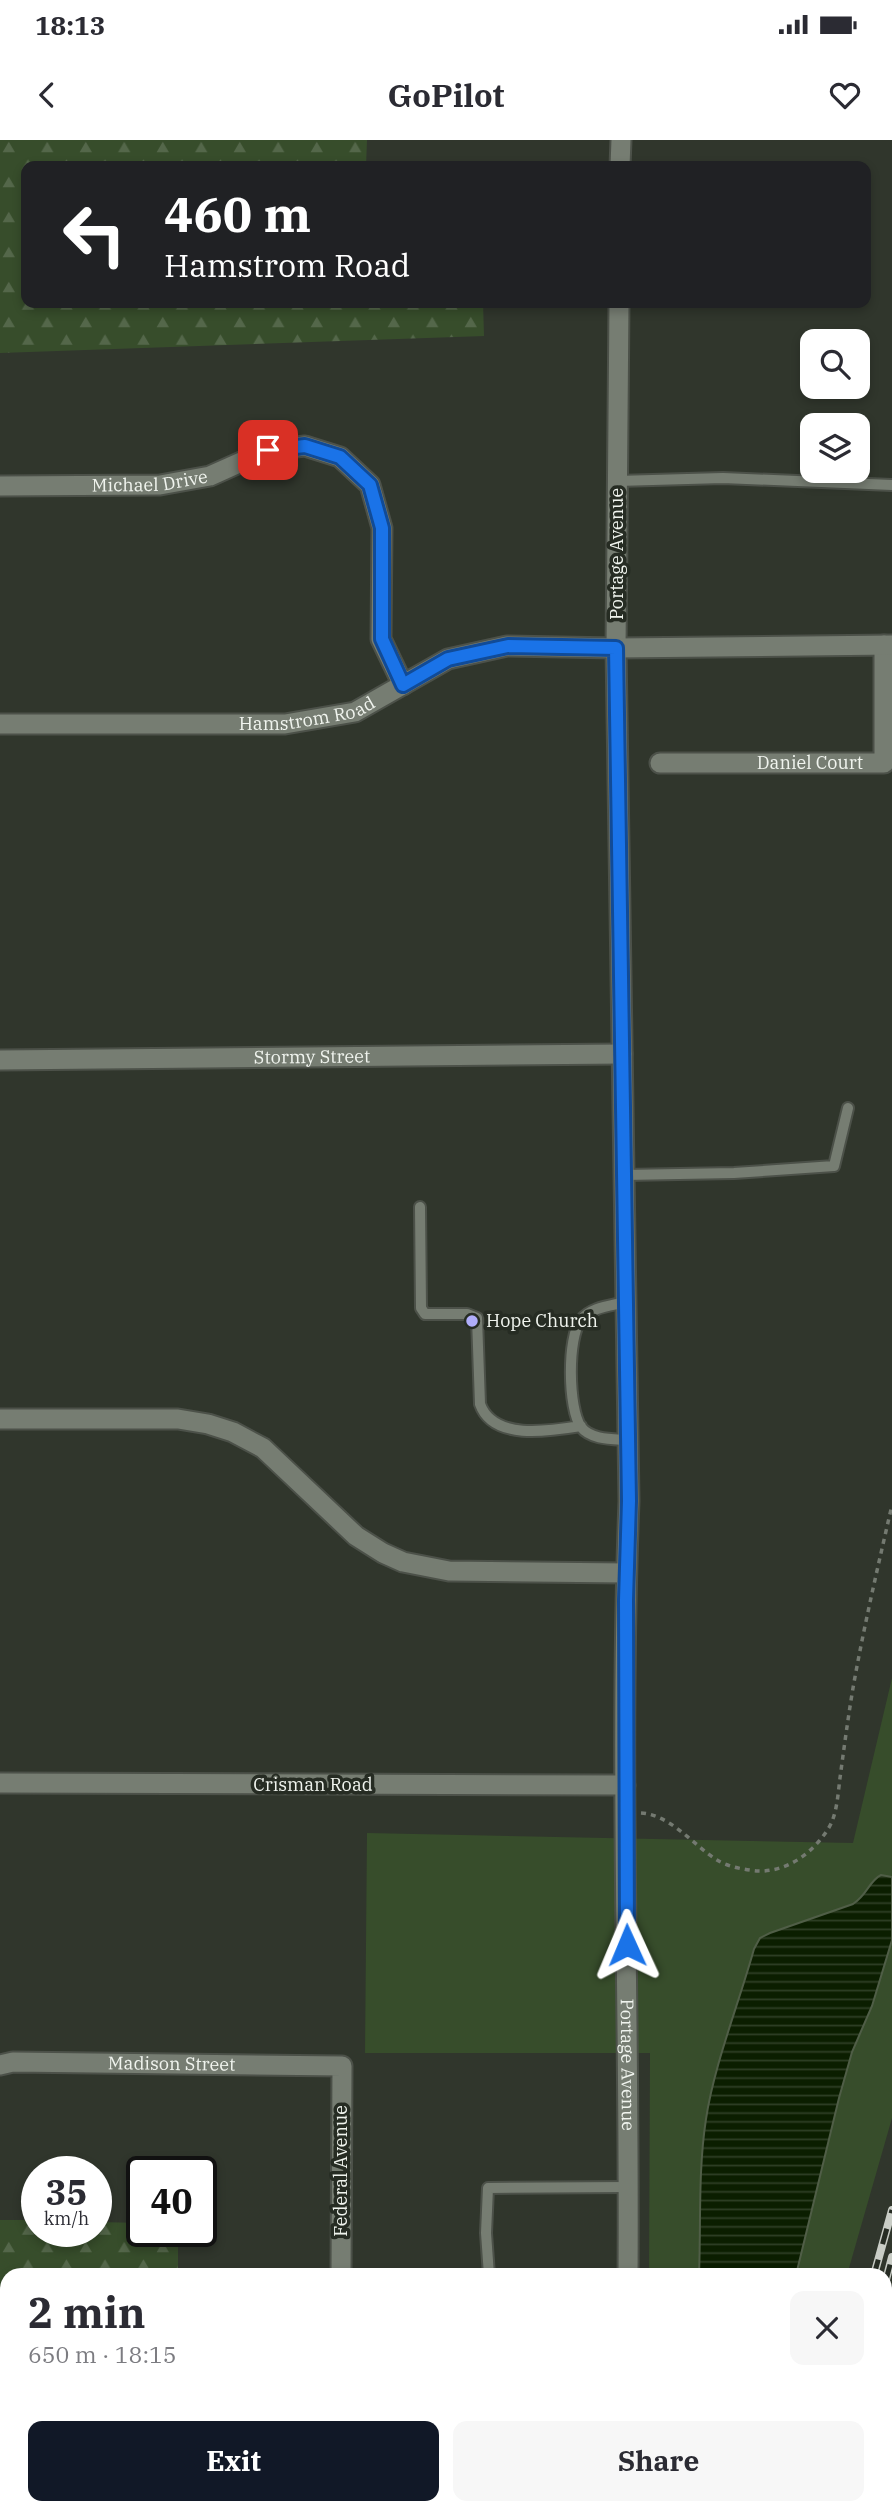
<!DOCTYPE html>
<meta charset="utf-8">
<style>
:root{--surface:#fff;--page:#f7f7f7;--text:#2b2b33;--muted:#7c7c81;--accent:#111827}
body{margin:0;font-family:"IBM Plex Serif",serif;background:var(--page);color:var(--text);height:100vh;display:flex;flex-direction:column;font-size:26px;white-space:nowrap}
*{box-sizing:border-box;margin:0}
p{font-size:23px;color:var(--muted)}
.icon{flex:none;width:38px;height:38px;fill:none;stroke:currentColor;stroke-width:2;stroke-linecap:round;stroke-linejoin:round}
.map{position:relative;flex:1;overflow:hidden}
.side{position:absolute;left:0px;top:2128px;width:892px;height:247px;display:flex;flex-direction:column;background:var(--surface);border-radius:21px 21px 0 0;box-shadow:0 4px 10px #0003}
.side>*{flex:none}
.hud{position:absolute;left:21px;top:21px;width:850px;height:147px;border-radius:14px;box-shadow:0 4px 10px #0003;background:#202124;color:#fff;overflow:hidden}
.tools{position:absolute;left:800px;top:189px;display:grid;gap:14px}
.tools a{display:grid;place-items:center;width:70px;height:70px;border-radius:14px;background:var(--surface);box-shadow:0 4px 10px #0003;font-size:35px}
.speed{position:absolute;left:21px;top:2016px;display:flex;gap:14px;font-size:35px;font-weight:700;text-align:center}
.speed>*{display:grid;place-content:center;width:91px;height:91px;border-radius:50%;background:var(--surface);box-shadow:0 4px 10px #0003;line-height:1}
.speed small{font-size:18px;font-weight:400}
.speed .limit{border:4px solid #111;border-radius:10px;background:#fff;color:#111}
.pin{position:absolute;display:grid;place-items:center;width:60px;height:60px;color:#fff;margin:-30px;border-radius:14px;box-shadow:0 4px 10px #0006}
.me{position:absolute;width:77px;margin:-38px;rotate:359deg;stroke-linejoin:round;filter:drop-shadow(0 0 5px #0008)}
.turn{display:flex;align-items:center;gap:24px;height:147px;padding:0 28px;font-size:32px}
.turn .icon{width:91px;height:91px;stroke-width:2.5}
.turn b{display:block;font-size:49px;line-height:60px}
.round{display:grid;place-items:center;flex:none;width:74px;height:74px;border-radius:14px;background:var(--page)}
.head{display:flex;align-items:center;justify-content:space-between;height:119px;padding:0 28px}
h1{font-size:42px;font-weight:700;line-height:52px}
.action{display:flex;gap:14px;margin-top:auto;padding:14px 28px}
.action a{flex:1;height:80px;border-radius:14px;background:var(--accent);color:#fff;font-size:28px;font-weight:700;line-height:80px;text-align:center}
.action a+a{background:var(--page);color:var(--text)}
.status{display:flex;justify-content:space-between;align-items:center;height:49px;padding:0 35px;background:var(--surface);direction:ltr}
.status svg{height:19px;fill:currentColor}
header{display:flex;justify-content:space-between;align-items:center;height:91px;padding:0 28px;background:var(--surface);font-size:32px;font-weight:700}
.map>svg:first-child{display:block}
.green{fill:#374d2b}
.forest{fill:url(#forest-firs)}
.water{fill:url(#water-rules);stroke:#505e47;stroke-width:2}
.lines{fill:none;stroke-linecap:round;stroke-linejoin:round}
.service-casing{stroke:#4c5149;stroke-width:14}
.minor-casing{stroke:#4c5149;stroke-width:23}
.tertiary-casing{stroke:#4c5149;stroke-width:23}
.primary-casing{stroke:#4c5149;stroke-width:23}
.path{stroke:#747a71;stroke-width:3.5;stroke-dasharray:5 5;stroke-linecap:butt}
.service{stroke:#767d72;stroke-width:10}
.minor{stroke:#767d72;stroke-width:19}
.tertiary{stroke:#767d72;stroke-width:19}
.primary{stroke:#819c73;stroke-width:19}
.rail-casing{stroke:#c9cdc6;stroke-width:8}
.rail{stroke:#262c23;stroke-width:5;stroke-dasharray:16;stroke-linecap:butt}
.route-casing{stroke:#114b97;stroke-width:18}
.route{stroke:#1a73e8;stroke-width:12}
.poi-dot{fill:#b0aefa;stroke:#262c23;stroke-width:2.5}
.labels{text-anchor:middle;stroke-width:7;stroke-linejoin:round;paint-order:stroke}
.street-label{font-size:18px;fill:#f0f4ee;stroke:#262c23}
.poi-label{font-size:18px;fill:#f0f4ee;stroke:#262c23;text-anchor:start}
</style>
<div class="status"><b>18:13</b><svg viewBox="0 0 49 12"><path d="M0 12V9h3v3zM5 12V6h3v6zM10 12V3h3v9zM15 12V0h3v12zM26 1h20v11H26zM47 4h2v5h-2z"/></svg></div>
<header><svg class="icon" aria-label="back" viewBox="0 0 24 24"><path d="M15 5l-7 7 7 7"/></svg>GoPilot<svg class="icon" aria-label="heart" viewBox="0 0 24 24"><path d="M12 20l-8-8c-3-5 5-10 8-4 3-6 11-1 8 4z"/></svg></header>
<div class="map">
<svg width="892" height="2374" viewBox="0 0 892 2374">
<defs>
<pattern id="forest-firs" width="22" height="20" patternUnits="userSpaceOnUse" patternTransform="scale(1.75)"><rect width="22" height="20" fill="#374d2b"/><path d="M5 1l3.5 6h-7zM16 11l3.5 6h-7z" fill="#54674a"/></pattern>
<pattern id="water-rules" width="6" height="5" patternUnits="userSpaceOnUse" patternTransform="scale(1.75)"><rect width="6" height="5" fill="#0b1e00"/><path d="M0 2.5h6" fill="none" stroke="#2f3f26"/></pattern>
</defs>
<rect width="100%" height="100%" fill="#30362c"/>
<path class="green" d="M 892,1538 L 892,1737 L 881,1735 L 864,1756 L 853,1764 L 770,1793 L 760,1798 L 754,1809 L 713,1946 L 702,2014 L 699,2135 L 649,2135 L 650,1913 L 365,1913 L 367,1693 L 853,1703 Z
M 892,1800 L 892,1978 L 847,2135 L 796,2135 L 839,1958 L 852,1912 L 872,1866 Z"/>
<path class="forest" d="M 0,0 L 367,0 L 366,26 L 26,26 L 26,163 L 483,163 L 484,196 L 0,213 Z
M 0,2080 L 37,2080 L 37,2091 L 96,2091 L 96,2082 L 142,2083 L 142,2091 L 178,2091 L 178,2135 L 7,2135 L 7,2266 L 0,2260 Z
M 892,2210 L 892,2374 L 843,2374 L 845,2368 L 886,2368 L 886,2232 Z
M 75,2368 L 176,2368 L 176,2374 L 78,2374 Z"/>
<path class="water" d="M 881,1735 L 892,1737 L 892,1800 L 872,1866 L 852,1912 L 839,1958 L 796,2135 L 699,2135 C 701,2083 698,2031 706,1979 C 714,1925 739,1863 754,1809 L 760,1798 L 770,1793 L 853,1764 C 868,1754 869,1741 881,1735 Z
M 690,2368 L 742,2368 L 739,2374 L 691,2374 Z"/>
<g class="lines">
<defs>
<path id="service" d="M 617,341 L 723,338 L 892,345
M 624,1035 L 734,1033 L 834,1026 L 848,968
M 420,1067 L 421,1168 L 425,1174 L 467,1174 L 477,1178 L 480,1264 C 493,1301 550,1291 581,1286
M 626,1162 C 610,1166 591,1167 581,1180 C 567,1197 568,1269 581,1287 C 591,1300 613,1299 627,1300
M 489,2135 L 486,2093 L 488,2048 L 629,2047
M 478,2374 L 479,2368"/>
<g id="minor">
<path id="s1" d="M 0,346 L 160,345 L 210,336 L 268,310 L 305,306 L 340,317 L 370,345 L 382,388 L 381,499 L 403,545"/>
<path id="s2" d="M 0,584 L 285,584 L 355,572 L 448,519 L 507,506 L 616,508"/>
<path id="s3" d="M 660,623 L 884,623 L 884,505"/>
<path id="s4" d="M 0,920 L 622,914"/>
<path d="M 0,1279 L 178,1279 L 208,1284 L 233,1292 L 263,1308 L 356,1396 L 383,1413 L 403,1422 L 449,1431 L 626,1433"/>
<path id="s5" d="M 0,1925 L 13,1922 L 342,1926 L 341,2135"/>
<path d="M 341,2368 L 341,2374"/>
</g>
<g id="tertiary">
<path d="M 620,26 L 621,0"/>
<path id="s6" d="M 619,163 L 616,508 L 629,1361 C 619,1619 630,1877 628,2135"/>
<path d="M 616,508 L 892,505"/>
<path d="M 0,1643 L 625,1645"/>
<path d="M 627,2374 L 627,2368"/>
</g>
<path id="primary" d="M 0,2310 L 7,2319
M 42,2368 L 45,2374"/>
</defs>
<use href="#service" class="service-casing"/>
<use href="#minor" class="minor-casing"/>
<use href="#tertiary" class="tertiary-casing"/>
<use href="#primary" class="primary-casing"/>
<path class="path" d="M 641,1673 C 671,1675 693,1705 717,1720 C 728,1727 746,1730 758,1731 C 787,1732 813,1713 828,1689 C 837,1676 838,1653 840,1638 C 844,1608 848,1578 853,1548 C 864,1486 878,1426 892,1365"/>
<use href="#service" class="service"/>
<use href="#minor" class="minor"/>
<use href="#tertiary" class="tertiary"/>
<use href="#primary" class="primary"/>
<defs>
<path id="rail" d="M 874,2135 L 892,2070
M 886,2140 L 892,2117
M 807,2374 L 809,2368
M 820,2374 L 822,2368"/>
</defs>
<use href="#rail" class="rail-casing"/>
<use href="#rail" class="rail"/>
</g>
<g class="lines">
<defs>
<path id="route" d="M 268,310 L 305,306 L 340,317 L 370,345 L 382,388 L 382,499 L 403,545 L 448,519 L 508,506 L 616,508 L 629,1361 L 626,1460 L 627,1805"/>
</defs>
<use href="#route" class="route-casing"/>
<use href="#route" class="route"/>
</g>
<circle class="poi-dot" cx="472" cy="1181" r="7"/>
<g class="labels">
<g class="street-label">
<text dy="6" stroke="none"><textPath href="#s1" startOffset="150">Michael Drive</textPath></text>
<text transform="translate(617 414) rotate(-90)" y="6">Portage Avenue</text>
<text dy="6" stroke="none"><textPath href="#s2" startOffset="308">Hamstrom Road</textPath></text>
<text dy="6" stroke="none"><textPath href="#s3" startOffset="150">Daniel Court</textPath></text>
<text dy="6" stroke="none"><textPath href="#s4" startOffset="312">Stormy Street</textPath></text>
<text x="313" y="1651">Crisman Road</text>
<text dy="6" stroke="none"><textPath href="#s5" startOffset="172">Madison Street</textPath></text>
<text dy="6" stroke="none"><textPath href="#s6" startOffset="1762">Portage Avenue</textPath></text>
<text transform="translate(341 2031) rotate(-90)" y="6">Federal Avenue</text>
</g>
<g class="poi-label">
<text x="486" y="1187">Hope Church</text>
</g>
</g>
</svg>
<div class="tools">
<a><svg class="icon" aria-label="search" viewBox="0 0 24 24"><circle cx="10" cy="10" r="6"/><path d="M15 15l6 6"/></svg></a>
<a><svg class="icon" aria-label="layers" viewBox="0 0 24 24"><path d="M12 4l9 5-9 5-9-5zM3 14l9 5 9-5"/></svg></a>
</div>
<div class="speed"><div>35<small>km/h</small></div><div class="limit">40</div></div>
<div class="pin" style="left:268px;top:310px;background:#d93025"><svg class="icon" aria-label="arrive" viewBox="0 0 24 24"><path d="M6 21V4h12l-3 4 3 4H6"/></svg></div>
<svg class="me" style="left:627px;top:1805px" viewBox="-20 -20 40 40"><path d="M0-17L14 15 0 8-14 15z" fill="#1a73e8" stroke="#fff" stroke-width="4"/></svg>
<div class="hud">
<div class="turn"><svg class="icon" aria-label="left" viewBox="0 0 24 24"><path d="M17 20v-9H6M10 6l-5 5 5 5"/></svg><div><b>460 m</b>Hamstrom Road</div></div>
</div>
<section class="side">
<div class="head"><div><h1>2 min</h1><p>650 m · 18:15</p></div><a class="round"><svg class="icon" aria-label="close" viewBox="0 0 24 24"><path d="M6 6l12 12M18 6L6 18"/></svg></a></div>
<div class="action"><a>Exit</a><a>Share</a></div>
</section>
</div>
